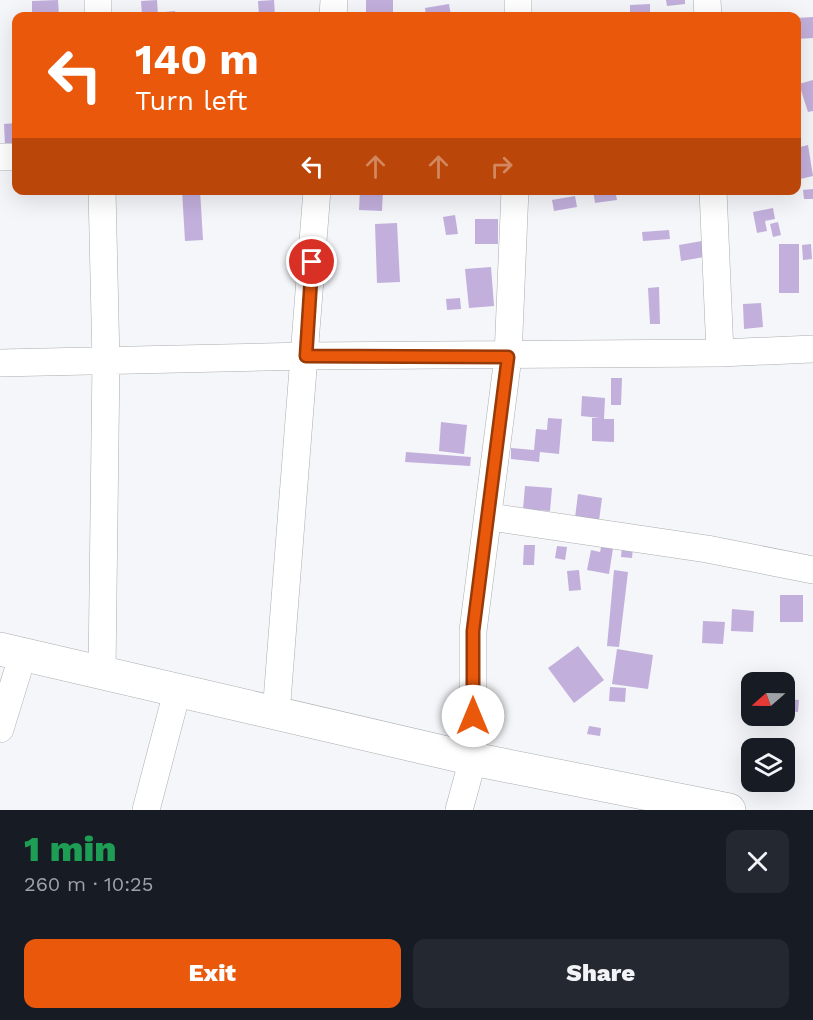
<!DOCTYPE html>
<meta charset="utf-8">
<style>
:root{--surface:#171b24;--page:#242831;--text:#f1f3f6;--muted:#9ea1a6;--accent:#ea580c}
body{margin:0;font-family:"Work Sans",sans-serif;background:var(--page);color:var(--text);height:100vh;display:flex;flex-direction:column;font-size:22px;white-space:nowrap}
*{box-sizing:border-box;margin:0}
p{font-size:20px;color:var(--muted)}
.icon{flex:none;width:33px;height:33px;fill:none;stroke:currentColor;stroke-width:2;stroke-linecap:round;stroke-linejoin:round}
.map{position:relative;height:810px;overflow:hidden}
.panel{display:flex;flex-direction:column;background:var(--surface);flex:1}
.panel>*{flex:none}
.guide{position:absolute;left:12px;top:12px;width:789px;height:183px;border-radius:12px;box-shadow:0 6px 24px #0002;background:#ea580c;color:#fff;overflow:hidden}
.needle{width:39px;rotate:250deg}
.tools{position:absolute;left:741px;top:672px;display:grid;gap:12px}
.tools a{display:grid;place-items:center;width:54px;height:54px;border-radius:12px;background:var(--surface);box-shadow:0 6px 24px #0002;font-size:30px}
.pin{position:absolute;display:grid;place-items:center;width:51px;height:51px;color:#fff;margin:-26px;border:3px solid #fff;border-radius:50%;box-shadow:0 2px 6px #0007}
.me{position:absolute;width:66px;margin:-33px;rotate:0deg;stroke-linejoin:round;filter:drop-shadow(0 0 4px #0008)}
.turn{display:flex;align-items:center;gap:21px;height:126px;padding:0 24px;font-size:27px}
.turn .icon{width:78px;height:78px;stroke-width:2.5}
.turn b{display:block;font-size:42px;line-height:51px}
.lanes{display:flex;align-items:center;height:57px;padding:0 24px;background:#0003;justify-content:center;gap:30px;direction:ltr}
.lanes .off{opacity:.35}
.round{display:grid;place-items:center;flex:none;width:63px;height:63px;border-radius:12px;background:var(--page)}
.head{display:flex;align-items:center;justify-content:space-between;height:102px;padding:0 24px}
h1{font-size:36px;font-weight:800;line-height:45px;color:#1e9e55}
.button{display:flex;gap:12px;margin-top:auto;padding:12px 24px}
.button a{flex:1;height:69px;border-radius:12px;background:var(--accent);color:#fff;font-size:24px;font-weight:800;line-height:69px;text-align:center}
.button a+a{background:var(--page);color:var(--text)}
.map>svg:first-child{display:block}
.building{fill:#c2afdc}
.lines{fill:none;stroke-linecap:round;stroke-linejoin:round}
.minor-casing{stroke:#aaadaf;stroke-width:28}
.major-casing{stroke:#aaadaf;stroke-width:34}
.minor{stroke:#fff;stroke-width:27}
.major{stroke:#fff;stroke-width:33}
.route-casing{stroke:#983908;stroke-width:15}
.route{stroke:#ea580c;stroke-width:10}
</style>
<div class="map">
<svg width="813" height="810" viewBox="0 0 813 810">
<rect width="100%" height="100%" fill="#f4f6f9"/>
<path class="building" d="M 58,0 L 59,16 L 32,16 L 32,1 Z
M 157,0 L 158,16 L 142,16 L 141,1 Z
M 274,0 L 275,16 L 259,16 L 258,1 Z
M 366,0 L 393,0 L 393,16 L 366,16 Z
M 666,0 L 685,0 L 685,4 L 667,6 Z
M 449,4 L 451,16 L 426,16 L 425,8 Z
M 650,4 L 650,16 L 630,16 L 630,5 Z
M 175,11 L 176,16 L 166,16 L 165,12 Z
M 610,12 L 610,16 L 598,16 L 597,13 Z
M 813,17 L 813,38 L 796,39 L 796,18 Z
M 813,80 L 813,111 L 808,112 L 799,84 Z
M 16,123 L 16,146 L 5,146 L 4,124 Z
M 808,145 L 813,176 L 796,180 L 796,148 Z
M 813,189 L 813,199 L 804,199 L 803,190 Z
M 182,190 L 200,190 L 203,240 L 185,241 Z
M 360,190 L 383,190 L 382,211 L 359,210 Z
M 431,190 L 452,190 L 452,194 L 432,195 Z
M 593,190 L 615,190 L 617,200 L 595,203 Z
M 575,196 L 577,207 L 554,211 L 552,200 Z
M 773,208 L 775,219 L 765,221 L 767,231 L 757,233 L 753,212 Z
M 455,215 L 458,234 L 446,235 L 443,217 Z
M 475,219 L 498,219 L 498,244 L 475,244 Z
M 778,222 L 781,235 L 773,237 L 770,224 Z
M 397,223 L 400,282 L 377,283 L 375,224 Z
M 669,230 L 670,239 L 643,241 L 642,232 Z
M 702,241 L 704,257 L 681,261 L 679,245 Z
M 779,244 L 799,244 L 799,293 L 779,293 Z
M 811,244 L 812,259 L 803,260 L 802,245 Z
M 491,267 L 494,306 L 469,308 L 465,269 Z
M 659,287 L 660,324 L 650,324 L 648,288 Z
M 460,298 L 461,309 L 447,310 L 446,299 Z
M 761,303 L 763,327 L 744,329 L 743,304 Z
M 611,378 L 622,378 L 621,405 L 611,405 Z
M 582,396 L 605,398 L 604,419 L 614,419 L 614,442 L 592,441 L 592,418 L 600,418 L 581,416 Z
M 548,418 L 562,419 L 559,454 L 540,452 L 539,462 L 511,459 L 511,448 L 534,450 L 536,429 L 547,430 Z
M 441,422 L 467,425 L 464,454 L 439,451 Z
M 406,452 L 471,457 L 470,466 L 405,462 Z
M 525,486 L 552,488 L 550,511 L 523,509 Z
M 578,494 L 602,498 L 599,521 L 575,518 Z
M 603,539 L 614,542 L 609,574 L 587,570 L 591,550 L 600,552 Z
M 524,545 L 535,545 L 534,565 L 523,565 Z
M 557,546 L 567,547 L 565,560 L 555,558 Z
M 622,547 L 633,548 L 632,558 L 621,557 Z
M 579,570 L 581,590 L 569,591 L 567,571 Z
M 614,570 L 628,572 L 619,647 L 607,646 Z
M 780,595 L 803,595 L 803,622 L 780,622 Z
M 732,609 L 754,611 L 753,632 L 731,631 Z
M 703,621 L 725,622 L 723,644 L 702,643 Z
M 578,646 L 604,680 L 574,703 L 548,668 Z
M 617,649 L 653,655 L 648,689 L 612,684 Z
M 610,687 L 626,688 L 625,702 L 609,701 Z
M 784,699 L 799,700 L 798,712 L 787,711 L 786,723 L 774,722 L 775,716 L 784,716 Z
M 589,726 L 601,728 L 600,736 L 587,734 Z"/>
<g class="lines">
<defs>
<path id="minor" d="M 98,0 L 98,16
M 707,0 L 708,16
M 333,16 L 334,0
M 518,16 L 518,0
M 0,157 L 16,157
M 713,190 L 720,353
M 0,363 L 306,356 L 720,353 L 813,349
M 490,517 L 707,549 L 813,570
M 102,671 L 106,361 L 102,190
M 276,714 L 317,190
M 0,729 L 23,654
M 146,810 L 177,692
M 459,810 L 473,759 L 473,631 L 508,357 L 515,190"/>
<path id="major" d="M 0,649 L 473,759 L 729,810"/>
</defs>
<use href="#minor" class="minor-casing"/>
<use href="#major" class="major-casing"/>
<use href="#minor" class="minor"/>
<use href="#major" class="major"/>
</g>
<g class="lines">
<defs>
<path id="route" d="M 312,262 L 306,356 L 508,357 L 473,631 L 473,716"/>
</defs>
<use href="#route" class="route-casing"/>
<use href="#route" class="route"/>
</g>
</svg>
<div class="tools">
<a><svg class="needle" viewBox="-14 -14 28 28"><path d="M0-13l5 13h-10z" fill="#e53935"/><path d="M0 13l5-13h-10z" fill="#9ea1a6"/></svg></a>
<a><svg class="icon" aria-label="layers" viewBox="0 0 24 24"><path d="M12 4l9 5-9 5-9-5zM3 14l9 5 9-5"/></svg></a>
</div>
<div class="pin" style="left:312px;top:262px;background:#d93025"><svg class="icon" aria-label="arrive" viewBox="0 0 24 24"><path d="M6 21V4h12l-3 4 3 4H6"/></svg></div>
<svg class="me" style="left:473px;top:716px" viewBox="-20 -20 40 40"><circle r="19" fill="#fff"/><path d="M0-13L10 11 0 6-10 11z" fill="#ea580c"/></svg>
<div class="guide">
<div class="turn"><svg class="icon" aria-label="left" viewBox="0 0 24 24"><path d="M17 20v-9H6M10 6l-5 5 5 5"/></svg><div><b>140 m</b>Turn left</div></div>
<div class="lanes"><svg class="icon" aria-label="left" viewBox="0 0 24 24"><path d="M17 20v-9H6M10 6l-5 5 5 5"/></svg><svg class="icon off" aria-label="ahead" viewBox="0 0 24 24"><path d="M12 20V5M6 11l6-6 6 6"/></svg><svg class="icon off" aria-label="ahead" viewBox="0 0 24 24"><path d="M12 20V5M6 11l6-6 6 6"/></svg><svg class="icon off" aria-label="right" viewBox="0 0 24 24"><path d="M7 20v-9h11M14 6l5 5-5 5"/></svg></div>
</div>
</div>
<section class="panel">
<div class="head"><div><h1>1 min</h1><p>260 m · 10:25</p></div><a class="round"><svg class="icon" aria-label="close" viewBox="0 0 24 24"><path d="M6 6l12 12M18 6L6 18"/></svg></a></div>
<div class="button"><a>Exit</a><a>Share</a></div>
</section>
